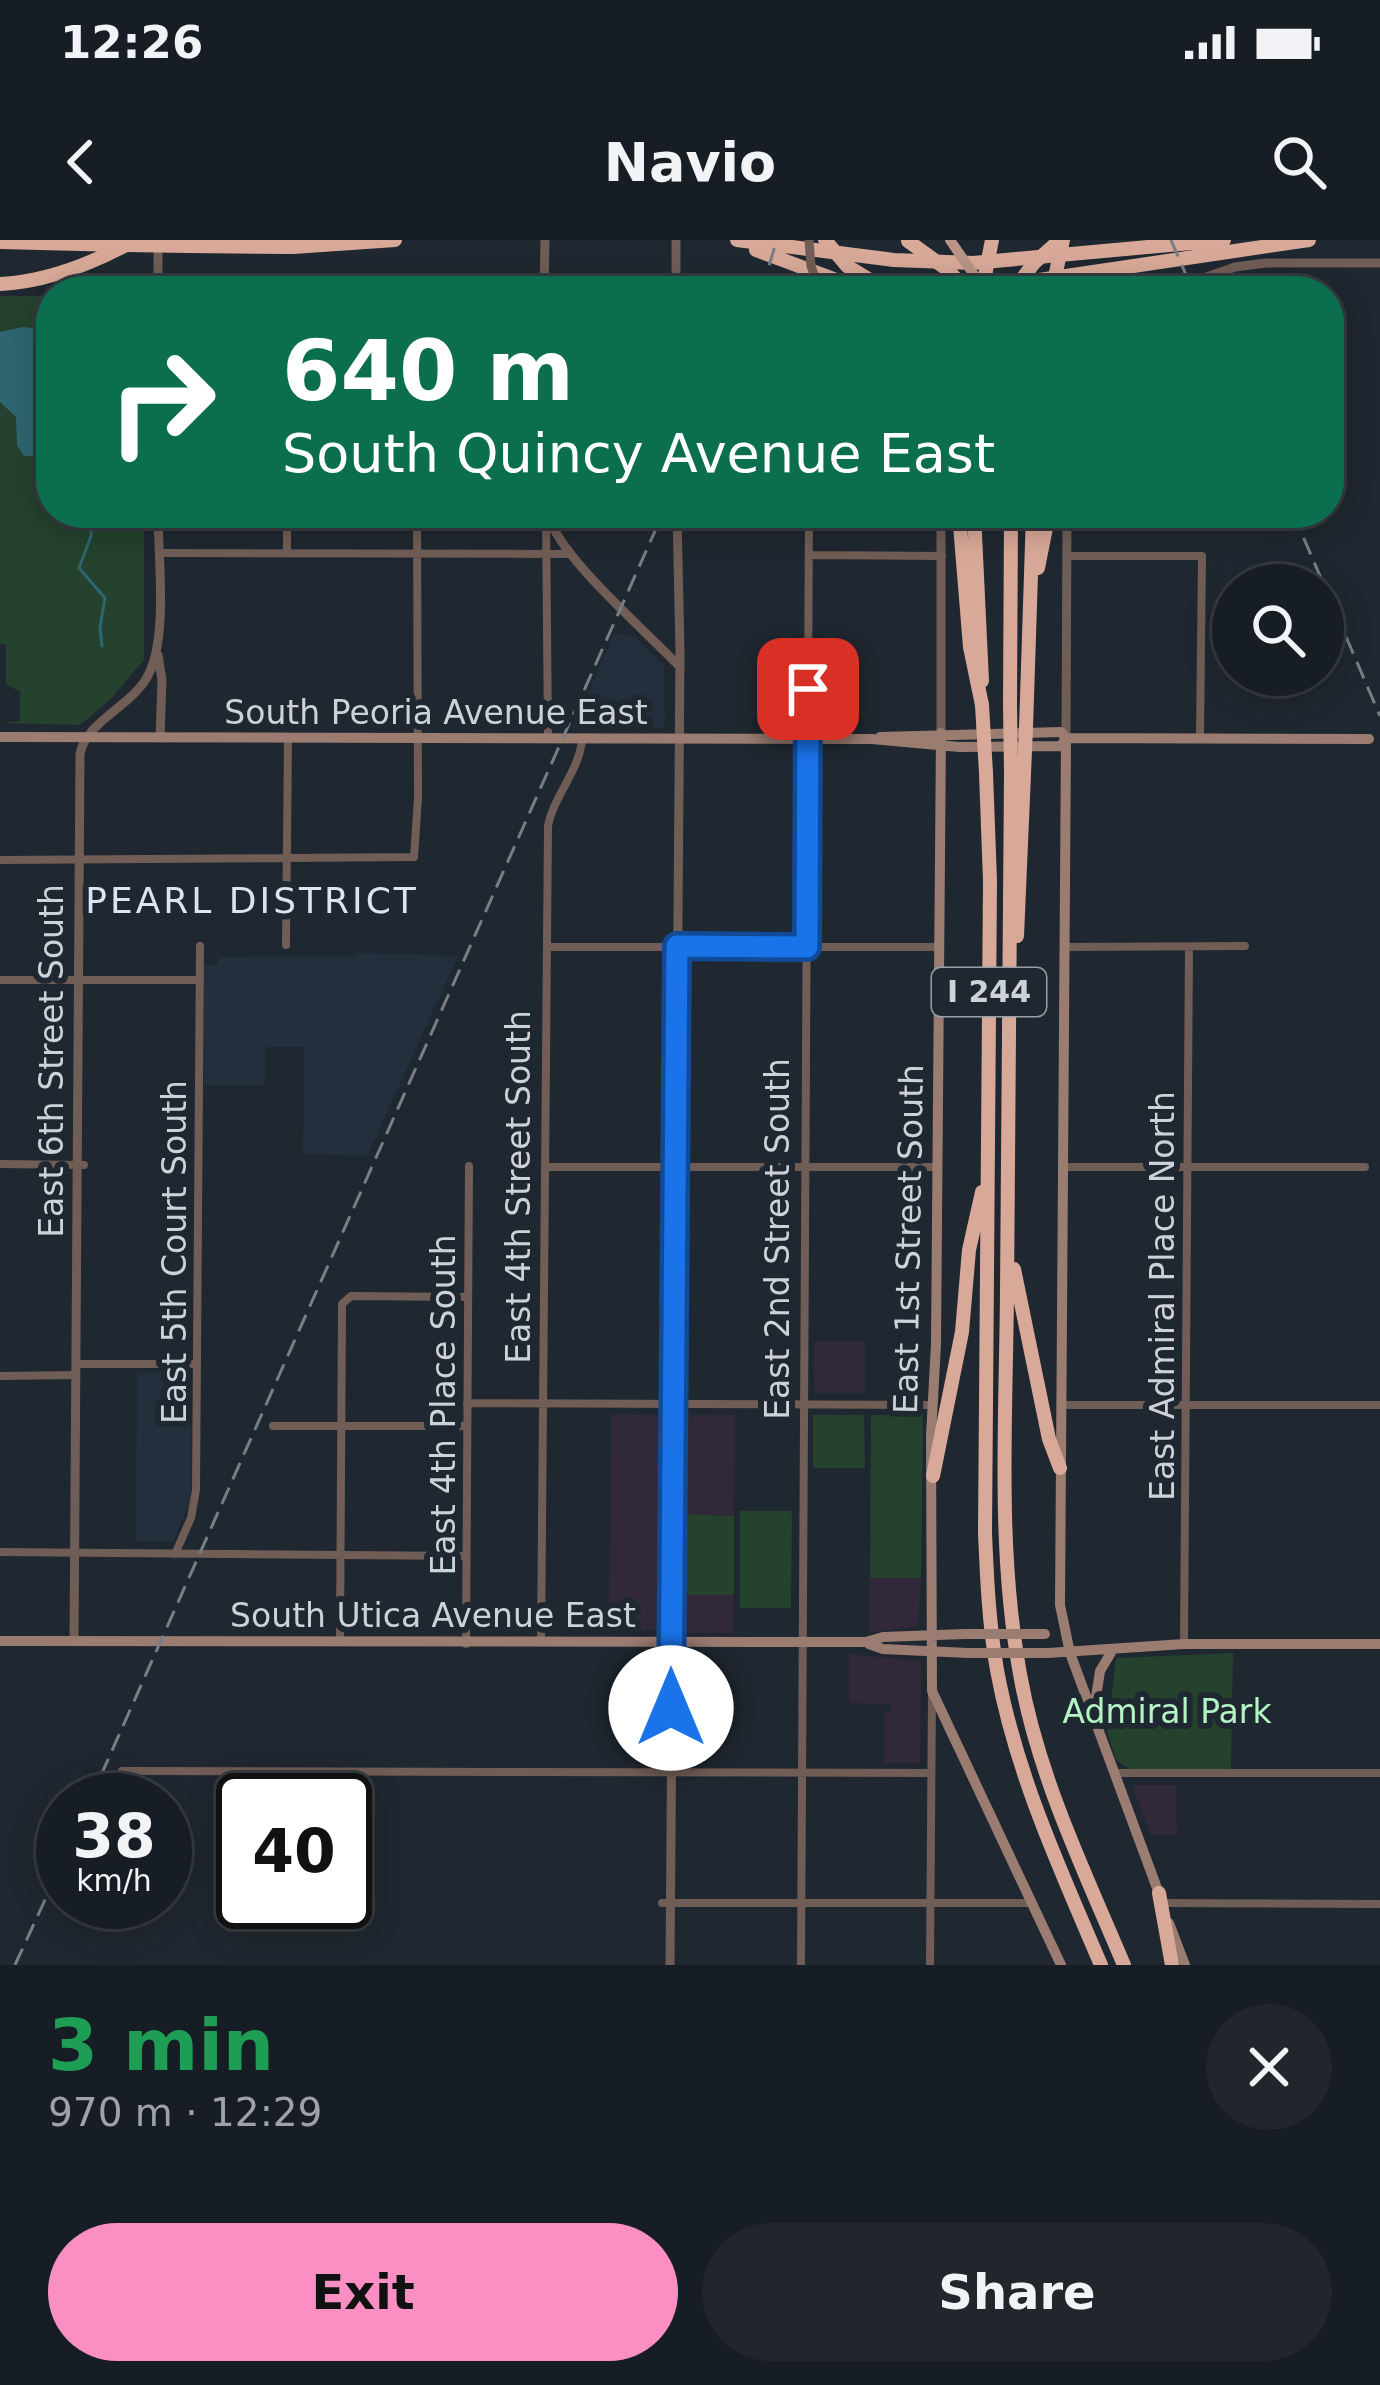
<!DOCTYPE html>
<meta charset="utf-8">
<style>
:root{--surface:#171d24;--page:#20262c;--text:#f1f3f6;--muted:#9ea2a6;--line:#363b41;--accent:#fb8fc4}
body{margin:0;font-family:"DejaVu Sans",sans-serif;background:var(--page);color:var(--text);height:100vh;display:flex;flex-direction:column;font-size:45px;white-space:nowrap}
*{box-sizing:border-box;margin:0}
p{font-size:39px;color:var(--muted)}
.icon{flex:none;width:66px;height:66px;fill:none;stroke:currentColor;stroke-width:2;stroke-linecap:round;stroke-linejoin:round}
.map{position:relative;height:1725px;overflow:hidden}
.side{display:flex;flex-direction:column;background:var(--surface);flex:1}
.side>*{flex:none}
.banner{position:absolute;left:36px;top:36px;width:1308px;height:252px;border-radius:48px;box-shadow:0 6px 30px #0003,0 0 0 3px var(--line);background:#0b6e4f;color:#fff;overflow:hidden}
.controls{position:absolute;left:1212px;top:324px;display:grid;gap:24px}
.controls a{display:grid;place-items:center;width:132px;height:132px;border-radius:50%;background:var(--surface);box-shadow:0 6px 30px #0003,0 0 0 3px var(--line);font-size:60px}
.speed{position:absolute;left:36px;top:1533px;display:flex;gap:24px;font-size:60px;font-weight:700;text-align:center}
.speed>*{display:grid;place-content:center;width:156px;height:156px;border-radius:50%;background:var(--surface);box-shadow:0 6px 30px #0003,0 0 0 3px var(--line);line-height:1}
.speed small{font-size:30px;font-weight:400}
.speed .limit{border:6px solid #111;border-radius:18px;background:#fff;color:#111}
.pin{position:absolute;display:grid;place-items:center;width:102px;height:102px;color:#fff;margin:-51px;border-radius:24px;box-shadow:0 6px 18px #0006}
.me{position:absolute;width:132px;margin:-66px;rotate:0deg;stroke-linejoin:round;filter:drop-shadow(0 0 9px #0008)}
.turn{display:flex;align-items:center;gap:42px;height:252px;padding:0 48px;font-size:54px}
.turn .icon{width:156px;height:156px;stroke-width:2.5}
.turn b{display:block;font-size:84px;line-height:102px}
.round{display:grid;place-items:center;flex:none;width:126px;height:126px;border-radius:63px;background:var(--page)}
.overview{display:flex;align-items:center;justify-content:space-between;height:204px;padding:0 48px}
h1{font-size:72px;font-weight:700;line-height:90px;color:#1e9e55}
.cta{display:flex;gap:24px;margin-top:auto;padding:24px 48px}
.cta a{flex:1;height:138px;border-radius:72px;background:var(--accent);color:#111;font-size:48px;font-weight:700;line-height:138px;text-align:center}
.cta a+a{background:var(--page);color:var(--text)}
.status{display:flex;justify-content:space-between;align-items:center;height:84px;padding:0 60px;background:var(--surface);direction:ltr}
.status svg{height:33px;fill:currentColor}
header{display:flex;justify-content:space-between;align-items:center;height:156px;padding:0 48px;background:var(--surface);font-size:54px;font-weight:700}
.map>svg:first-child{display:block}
.commercial{fill:#312939}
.built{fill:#242f3e}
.green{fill:#24422d}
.water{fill:#2e6570}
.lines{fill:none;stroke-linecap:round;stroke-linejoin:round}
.stream{stroke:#2e6570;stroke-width:3}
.minor{stroke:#705d56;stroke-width:8}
.tertiary{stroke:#705d56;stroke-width:9}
.secondary{stroke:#9a7c71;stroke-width:10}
.motorway{stroke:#d8a998;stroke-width:14}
.rail{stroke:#777e86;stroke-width:3;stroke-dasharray:18 9;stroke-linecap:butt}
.tertiary-bridge{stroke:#705d56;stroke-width:9}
.secondary-bridge{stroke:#9a7c71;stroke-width:10}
.primary-bridge{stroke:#ba9486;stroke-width:10}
.motorway-bridge{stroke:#d8a998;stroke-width:14}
.route-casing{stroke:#114b97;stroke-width:30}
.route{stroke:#1a73e8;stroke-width:21}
.labels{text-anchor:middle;stroke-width:12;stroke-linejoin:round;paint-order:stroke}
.shield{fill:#1f2730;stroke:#999fa6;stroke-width:3}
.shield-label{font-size:30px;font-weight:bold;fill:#cdd2d9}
.street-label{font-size:33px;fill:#cdd2d9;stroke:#1f2730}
.park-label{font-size:33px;fill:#b3f3c4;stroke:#1f2730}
.neighbourhood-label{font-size:36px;letter-spacing:3px;fill:#dae4f2;stroke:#1f2730}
</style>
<div class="status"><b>12:26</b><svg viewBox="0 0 49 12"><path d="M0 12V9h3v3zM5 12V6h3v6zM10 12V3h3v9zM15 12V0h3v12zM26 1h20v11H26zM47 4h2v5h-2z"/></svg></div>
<header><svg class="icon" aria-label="back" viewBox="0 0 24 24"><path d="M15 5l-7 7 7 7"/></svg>Navio<svg class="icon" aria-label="search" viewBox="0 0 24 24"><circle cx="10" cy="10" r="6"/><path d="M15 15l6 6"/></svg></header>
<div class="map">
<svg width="1380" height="1725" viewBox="0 0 1380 1725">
<rect width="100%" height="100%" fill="#1f2730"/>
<path class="commercial" d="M 814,1101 L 865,1101 L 865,1153 L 814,1153 Z
M 611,1174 L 663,1175 L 661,1390 L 609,1390 Z
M 685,1175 L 735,1175 L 734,1276 L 683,1274 Z
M 870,1338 L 921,1338 L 918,1387 L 870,1392 Z
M 683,1355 L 734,1355 L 733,1393 L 683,1393 Z
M 849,1414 L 921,1421 L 920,1523 L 884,1523 L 884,1472 L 890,1472 L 890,1464 L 849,1463 Z
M 1132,1545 L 1176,1545 L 1177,1595 L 1151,1595 Z"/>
<path class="built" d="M 614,394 L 634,396 L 664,426 L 665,484 L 661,488 L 573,488 Z
M 356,713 L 458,716 L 367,916 L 303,914 L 304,807 L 265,807 L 265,845 L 204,845 L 204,725 L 218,725 L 218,717 L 356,716 Z
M 137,1132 L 191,1132 L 191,1259 L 174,1301 L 136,1301 Z"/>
<path class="green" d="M 0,56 L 51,56 L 51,273 L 144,273 L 144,420 L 109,461 L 80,485 L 0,483 L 20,481 L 20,452 L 6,444 L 6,405 L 0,404 Z
M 813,1175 L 864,1175 L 865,1228 L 813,1228 Z
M 871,1175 L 923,1175 L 921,1338 L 870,1338 Z
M 740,1271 L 792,1271 L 791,1368 L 740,1368 Z
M 683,1274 L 734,1276 L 734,1355 L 683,1355 Z
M 1233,1413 L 1231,1529 L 1129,1529 L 1116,1520 L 1102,1475 L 1111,1462 L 1116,1418 Z"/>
<path class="water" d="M 23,87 L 42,89 L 51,104 L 51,216 L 24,216 L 17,205 L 16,177 L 0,162 L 0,92 Z"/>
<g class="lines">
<path class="stream" d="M 91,273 L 91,296 L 79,328 L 105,358 L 100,387 L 102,406"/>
<path class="minor" d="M 546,273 L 548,499
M 159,313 L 570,314
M 287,313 L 287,273
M 809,315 L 942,316
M 1067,316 L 1202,316 L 1200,498
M 0,620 L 414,617 L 418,558 L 417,273
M 286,705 L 288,498
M 547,707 L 939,707
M 1065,707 L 1245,706
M 0,740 L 200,740
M 0,924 L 84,925
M 545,927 L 938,927
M 1064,927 L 1365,927
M 76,1124 L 197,1124
M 0,1136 L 76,1135
M 467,1163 L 933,1165
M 1061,1165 L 1380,1165
M 273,1186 L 467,1186
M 0,1312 L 466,1316
M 175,1314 L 191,1278 L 196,1250 L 200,706
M 340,1402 L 342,1064 L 351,1056 L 468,1057
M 541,1402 L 548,586 C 554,555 580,530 582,499
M 466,1404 L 469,926
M 1184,1404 L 1189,707
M 122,1531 L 930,1533
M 1114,1533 L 1380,1533
M 662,1663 L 1031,1663
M 1162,1663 L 1380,1664
M 801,1725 L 809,273
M 930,1725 L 932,1453"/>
<path class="tertiary" d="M 158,51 L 158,5
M 544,51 L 545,0
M 676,51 L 676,0
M 1166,51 L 1235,27 L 1266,23 L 1380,23
M 547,273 C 560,318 643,388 678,425
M 941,273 L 941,493
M 158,415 L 162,440 L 160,498
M 1066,498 L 1067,273
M 74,1401 L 80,514 C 86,482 129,467 146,439 C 169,403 158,316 158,273
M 670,1725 L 680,413 L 677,273"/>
<path class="secondary" d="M 941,493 L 936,1104 L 931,1196 L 932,1451 L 1061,1725
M 0,497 L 872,499 L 959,507 L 1061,506 L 1066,498
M 880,497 L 1061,492 L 1066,498
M 1066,498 L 1060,1365 L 1070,1413 L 1161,1659
M 1066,498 L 1369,499
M 0,1401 L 866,1402 L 883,1397 L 965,1394
M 869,1404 L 883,1409 L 968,1413
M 1048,1413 L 1184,1404 L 1380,1404
M 1094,1470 L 1100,1431 L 1112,1411
M 1169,1683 L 1185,1725"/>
<path class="motorway" d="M 737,0 L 894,20 L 973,23 L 1224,0
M 0,2 L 121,5
M 189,6 L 293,7 L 395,0
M 756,10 L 866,51
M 0,44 C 43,42 88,25 126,5
M 878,45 L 901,51
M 971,50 L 1309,0
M 1062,51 L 1103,39
M 959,273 L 970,407 L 982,465
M 974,273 L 982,441
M 1038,328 L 1049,273
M 1010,465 L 1011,273
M 1026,488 L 1033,273
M 986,533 L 990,641 L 985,1293 C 987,1339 989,1385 997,1430 C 1016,1534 1060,1629 1101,1725
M 1011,533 C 1009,706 1009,879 1007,1052 C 1006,1180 997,1308 1020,1434 C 1038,1536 1084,1630 1124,1725
M 1017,696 L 1024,534
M 1014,1029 L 1049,1199 L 1060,1228
M 933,1236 L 962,1092 L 969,1010 L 982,952
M 1159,1653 L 1172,1725"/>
<path class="rail" d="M 1171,0 L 1193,51
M 761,51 L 777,0
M 1293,273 L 1380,476
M 90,1560 L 663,273
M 15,1725 L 63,1621"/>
<path class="tertiary-bridge" d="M 809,0 L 811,26 L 820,51"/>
<path class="secondary-bridge" d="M 965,1394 L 1045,1394
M 968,1413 L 1048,1413"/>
<path class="primary-bridge" d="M 950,0 L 983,48"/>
<path class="motorway-bridge" d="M 825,0 L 847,26 L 878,45
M 908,1 L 948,30 L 967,51
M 126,5 L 189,6
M 982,51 L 992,0
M 1013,51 L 1034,23 L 1060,0
M 1052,51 L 1063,0
M 982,465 L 986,533
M 1010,465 L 1011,533
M 1024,534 L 1026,488"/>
</g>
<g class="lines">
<defs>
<path id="route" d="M 671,1468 L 677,706 L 807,707 L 808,449"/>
</defs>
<use href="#route" class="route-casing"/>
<use href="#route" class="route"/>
</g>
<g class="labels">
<rect class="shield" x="932" y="728" width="114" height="48" rx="9"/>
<g class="shield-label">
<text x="989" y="762">I 244</text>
</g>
<g class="street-label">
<text x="436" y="484">South Peoria Avenue East</text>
<text transform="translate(51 821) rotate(-90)" y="12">East 6th Street South</text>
<text transform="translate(518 947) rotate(-90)" y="12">East 4th Street South</text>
<text transform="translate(777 999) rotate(-90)" y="12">East 2nd Street South</text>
<text transform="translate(908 999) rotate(-89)" y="12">East 1st Street South</text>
<text transform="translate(174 1012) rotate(-90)" y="12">East 5th Court South</text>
<text transform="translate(1162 1056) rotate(-90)" y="12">East Admiral Place North</text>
<text transform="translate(443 1165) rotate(-90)" y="12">East 4th Place South</text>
<text x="433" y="1387">South Utica Avenue East</text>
</g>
<g class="park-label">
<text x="1167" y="1483">Admiral Park</text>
</g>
<g class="neighbourhood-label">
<text x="252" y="673">PEARL DISTRICT</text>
</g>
</g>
</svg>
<div class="controls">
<a><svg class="icon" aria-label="search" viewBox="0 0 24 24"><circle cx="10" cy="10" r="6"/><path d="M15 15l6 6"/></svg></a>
</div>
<div class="speed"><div>38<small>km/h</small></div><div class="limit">40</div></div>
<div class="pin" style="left:808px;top:449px;background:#d93025"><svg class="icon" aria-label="arrive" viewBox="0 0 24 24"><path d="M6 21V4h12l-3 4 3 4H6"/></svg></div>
<svg class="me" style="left:671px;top:1468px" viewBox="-20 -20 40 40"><circle r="19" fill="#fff"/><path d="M0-13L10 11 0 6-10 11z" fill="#1a73e8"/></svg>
<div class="banner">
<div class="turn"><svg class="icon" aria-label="right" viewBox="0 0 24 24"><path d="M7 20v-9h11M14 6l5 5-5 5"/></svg><div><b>640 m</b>South Quincy Avenue East</div></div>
</div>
</div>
<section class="side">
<div class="overview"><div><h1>3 min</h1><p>970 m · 12:29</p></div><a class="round"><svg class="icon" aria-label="close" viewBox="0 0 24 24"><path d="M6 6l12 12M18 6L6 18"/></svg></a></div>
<div class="cta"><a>Exit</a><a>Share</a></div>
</section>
